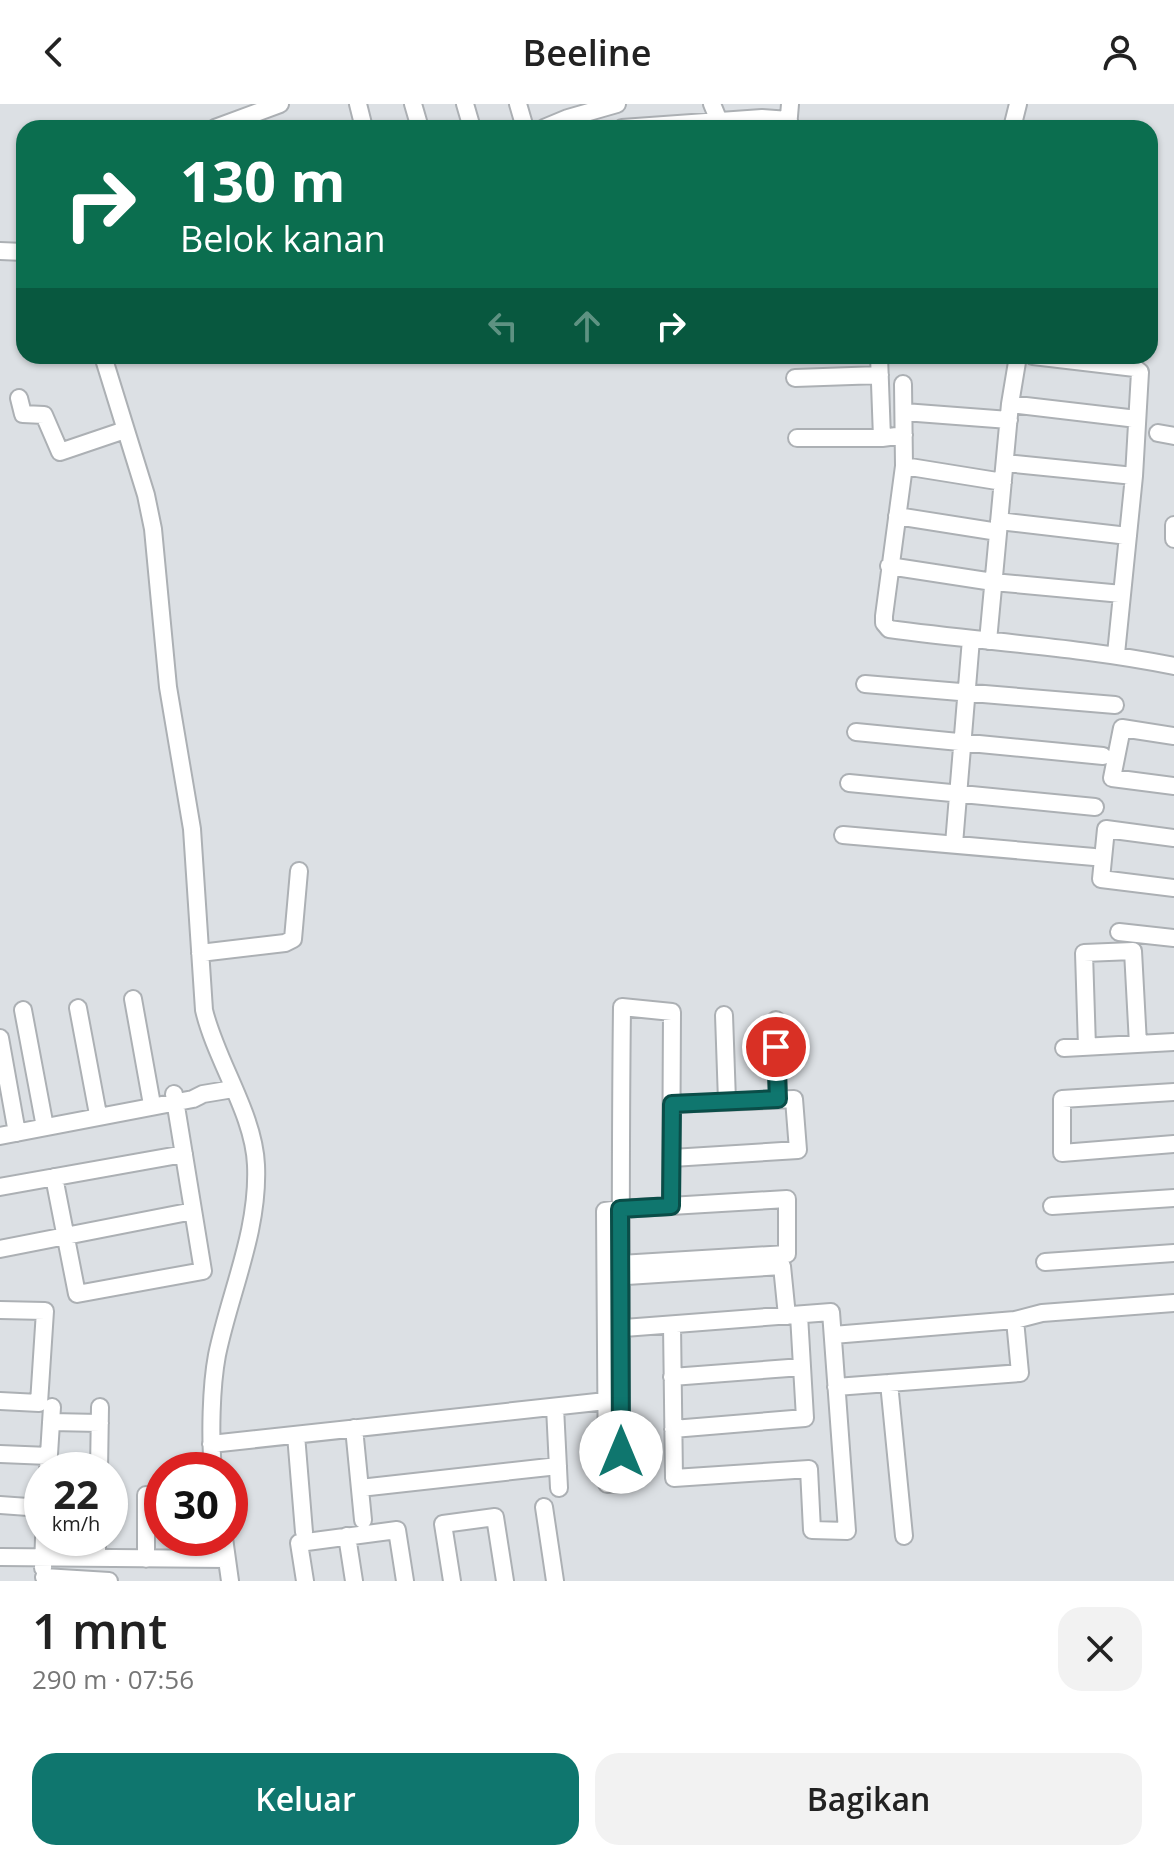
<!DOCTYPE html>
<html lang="id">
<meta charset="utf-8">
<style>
:root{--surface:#fff;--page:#f2f2f2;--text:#222;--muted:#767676;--accent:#0f766e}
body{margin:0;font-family:"Open Sans",sans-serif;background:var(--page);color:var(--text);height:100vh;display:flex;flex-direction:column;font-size:30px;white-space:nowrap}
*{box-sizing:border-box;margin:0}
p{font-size:26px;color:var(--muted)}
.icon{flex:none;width:44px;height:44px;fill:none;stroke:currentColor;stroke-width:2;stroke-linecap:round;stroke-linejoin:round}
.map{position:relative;height:1477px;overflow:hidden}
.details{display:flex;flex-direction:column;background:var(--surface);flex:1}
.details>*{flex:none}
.top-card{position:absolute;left:16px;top:16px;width:1142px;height:244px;border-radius:24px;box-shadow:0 2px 6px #0004;background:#0b6e4f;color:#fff;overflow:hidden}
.speed{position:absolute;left:24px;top:1348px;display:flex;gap:16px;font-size:40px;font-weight:700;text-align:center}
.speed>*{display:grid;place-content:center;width:104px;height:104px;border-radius:50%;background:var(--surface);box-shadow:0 2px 6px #0004;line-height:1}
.speed small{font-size:20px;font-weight:400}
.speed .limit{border:12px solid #d22;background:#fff;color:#111}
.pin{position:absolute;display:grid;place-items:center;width:68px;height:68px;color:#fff;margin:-34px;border:4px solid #fff;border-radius:50%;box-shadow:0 2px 8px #0007}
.me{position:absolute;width:88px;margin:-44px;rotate:0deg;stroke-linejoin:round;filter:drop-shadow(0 0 6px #0008)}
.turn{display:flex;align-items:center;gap:28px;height:168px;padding:0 32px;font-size:36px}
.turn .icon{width:104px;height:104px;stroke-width:2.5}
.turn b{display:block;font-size:56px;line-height:68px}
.lanes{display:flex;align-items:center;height:76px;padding:0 32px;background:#0003;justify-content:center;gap:40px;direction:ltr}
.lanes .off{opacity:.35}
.round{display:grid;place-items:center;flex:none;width:84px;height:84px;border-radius:24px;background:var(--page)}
.headline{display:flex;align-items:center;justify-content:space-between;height:136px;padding:0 32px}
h1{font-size:48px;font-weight:600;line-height:60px}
.action{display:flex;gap:16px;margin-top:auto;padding:16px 32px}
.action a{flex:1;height:92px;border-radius:24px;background:var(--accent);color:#fff;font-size:32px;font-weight:600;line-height:92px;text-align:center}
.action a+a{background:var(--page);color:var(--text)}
header{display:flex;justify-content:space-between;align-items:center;height:104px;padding:0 32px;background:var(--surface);font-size:36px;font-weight:600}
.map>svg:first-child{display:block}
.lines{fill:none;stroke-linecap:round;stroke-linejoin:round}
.minor-casing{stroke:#acb0b4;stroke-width:20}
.minor{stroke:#fff;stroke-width:16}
.route-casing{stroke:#0a4d48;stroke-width:20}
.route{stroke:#0f766e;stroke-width:14}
</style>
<header><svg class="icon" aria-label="back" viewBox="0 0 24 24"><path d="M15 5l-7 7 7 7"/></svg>Beeline<svg class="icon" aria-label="person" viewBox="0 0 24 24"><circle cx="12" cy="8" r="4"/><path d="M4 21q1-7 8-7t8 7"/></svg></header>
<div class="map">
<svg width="1174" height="1477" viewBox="0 0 1174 1477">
<rect width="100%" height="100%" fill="#dce0e4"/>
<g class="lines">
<defs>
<path id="minor" d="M 358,0 L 364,24
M 413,0 L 420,24
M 465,0 L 472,24
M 518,0 L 525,24
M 712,0 L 719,17
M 215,24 L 280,0
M 544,24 L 568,14 L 617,0
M 622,24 L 762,14 L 789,16
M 788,24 L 790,0
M 1012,24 L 1018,0
M 0,147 L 24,148
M 103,252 L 146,391 L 153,425 L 168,583 L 192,725 L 204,906 C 216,957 254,1010 256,1061 C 259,1127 230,1188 217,1251 C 211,1283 210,1333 213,1366
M 879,252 L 882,334
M 1033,252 L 1135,264 L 1140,268 L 1134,372 L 1116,550
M 795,274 L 880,271
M 903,280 L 904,362 L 884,512 L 884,519 L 889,525 C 984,538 1080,543 1174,562
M 19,294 L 23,310 L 44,311 L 60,348 L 125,326
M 1010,300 L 1137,315
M 904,308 L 1009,316
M 1158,329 L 1174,332
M 797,334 L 882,334 L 904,331
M 1005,359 L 1134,372
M 904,362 L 1003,378
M 897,412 L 998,428
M 999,417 L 1128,432
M 1174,421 L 1174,435
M 889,462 L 993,478 L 1122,490
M 988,537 L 1010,300 L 1018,252
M 865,580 L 1115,601
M 856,628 L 1103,652
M 1174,632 L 1122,624 L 1112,674 L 1174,682
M 849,679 L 1095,703
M 843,731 L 1094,753
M 1174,734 L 1106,725 L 1101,775 L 1174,784
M 954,740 L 971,535
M 1119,828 L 1174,834
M 200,849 L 285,839 L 293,835 L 299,767
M 133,895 L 151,995
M 78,904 L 97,1005
M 23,906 L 45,1023
M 724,911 L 727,997
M 776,916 L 778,995
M 0,934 L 17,1029
M 1087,943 L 1084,849 L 1133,847 L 1138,940
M 1064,944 L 1174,938
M 1174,988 L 1062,995 L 1062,1049 L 1174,1040
M 0,1032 L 193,995 L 203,990 L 233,985
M 672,1054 L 798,1046 L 794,995 L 672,1000
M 54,1073 L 77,1190 L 203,1167 L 174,990
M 0,1083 L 184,1050
M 1052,1102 L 1174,1094
M 0,1145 L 193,1107
M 1045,1158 L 1174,1149
M 620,1160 L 787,1150 L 787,1095 L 620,1105 L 605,1107 L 607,1380 L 621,1379 C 621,1220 620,1062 622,903 L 672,908 L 671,1102
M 611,1173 L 782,1162 L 787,1212
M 0,1206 L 45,1207 L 39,1299 L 0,1297
M 611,1225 L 831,1208 L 847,1427 L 812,1426 L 809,1365 L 674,1374 L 672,1221
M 833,1231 L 1015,1216 L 1042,1209 L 1174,1199
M 672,1273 L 802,1263
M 889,1279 L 904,1432
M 836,1283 L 1020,1269 L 1015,1216
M 555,1303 L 559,1384
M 51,1318 L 100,1319
M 354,1324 L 363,1416
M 673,1325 L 805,1314 L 799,1211
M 296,1331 L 304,1428
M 211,1340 L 606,1297
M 0,1350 L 49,1352
M 48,1366 L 52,1303
M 99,1366 L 100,1303
M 360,1384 L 558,1362
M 146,1391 L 146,1455
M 0,1401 L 42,1404
M 544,1403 L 555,1477
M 347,1432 L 354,1477
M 224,1434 L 230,1477
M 0,1453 L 227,1455
M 97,1453 L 97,1434
M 43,1464 L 44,1434
M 44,1473 L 109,1477
M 305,1477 L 299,1439 L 397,1426 L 405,1477
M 452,1477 L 443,1420 L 495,1413 L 505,1477"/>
</defs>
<use href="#minor" class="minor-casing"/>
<use href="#minor" class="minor"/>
</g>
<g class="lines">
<defs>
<path id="route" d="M 621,1348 L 620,1105 L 671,1102 L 672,1000 L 778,995 L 776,943"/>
</defs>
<use href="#route" class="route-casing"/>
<use href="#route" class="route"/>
</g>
</svg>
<div class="speed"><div>22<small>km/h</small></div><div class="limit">30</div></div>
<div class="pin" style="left:776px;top:943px;background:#d93025"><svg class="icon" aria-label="arrive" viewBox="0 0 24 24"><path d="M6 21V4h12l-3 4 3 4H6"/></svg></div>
<svg class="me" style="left:621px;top:1348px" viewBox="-20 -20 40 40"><circle r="19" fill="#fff"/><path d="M0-13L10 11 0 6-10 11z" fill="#0f766e"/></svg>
<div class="top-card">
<div class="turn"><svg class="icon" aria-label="right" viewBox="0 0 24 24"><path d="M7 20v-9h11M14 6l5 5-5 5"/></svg><div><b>130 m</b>Belok kanan</div></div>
<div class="lanes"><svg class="icon off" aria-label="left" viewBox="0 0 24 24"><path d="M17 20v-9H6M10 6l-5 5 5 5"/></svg><svg class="icon off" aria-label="ahead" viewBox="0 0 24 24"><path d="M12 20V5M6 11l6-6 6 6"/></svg><svg class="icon" aria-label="right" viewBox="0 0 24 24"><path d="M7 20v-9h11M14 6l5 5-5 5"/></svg></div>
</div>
</div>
<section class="details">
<div class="headline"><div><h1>1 mnt</h1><p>290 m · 07:56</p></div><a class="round"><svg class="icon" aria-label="close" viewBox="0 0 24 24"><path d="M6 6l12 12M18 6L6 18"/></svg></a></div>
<div class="action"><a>Keluar</a><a>Bagikan</a></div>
</section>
